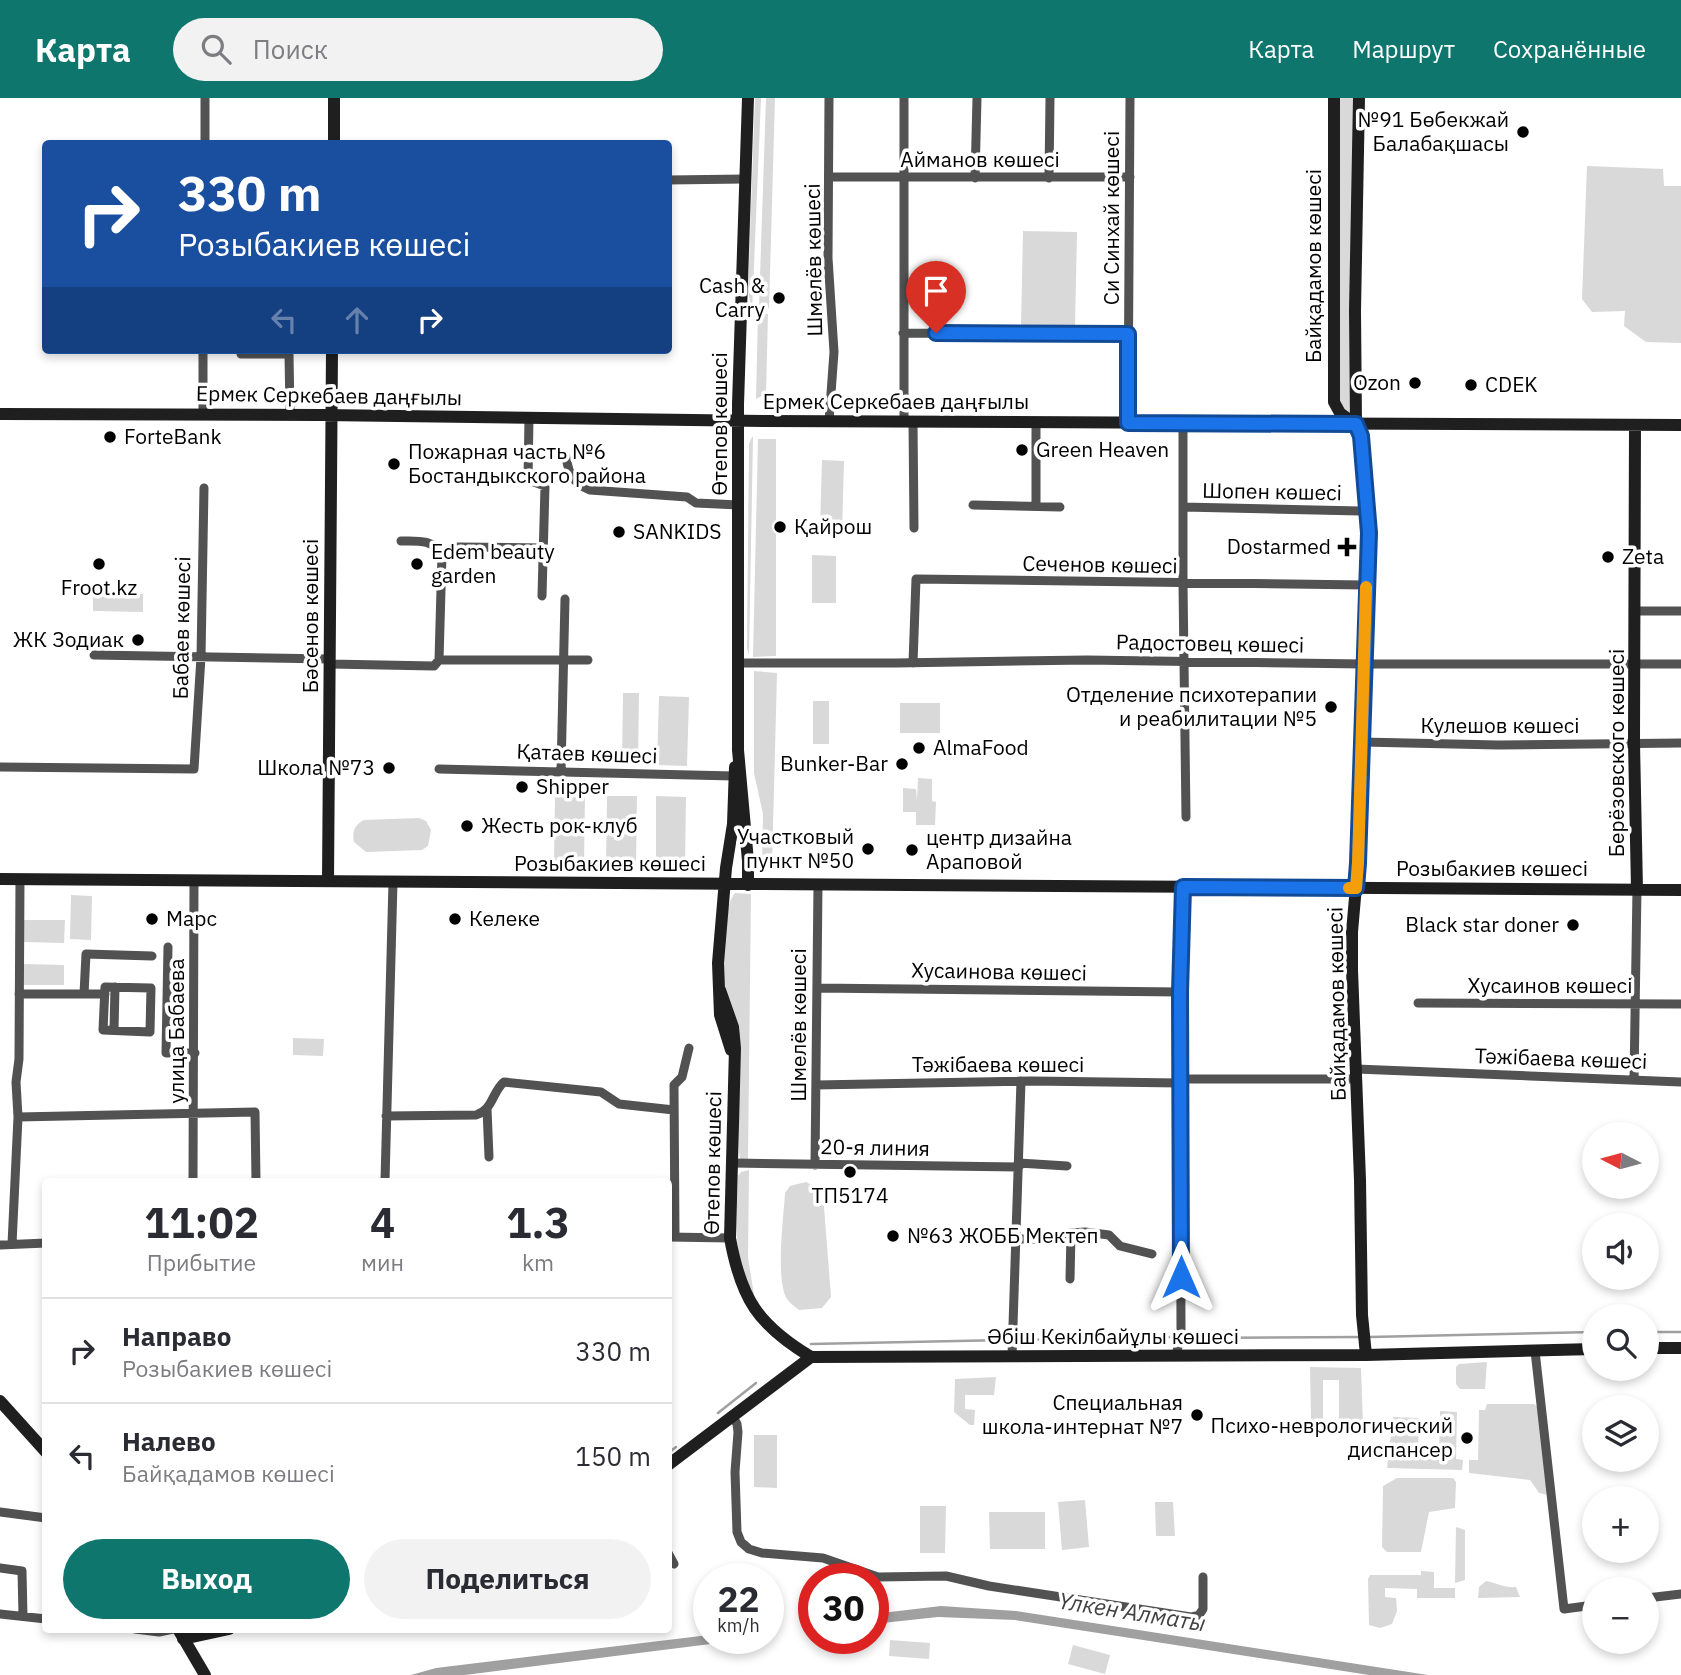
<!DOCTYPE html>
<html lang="ru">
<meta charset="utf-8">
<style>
:root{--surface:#fff;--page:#f2f2f3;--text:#2b2b33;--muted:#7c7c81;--line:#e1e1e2;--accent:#0f766e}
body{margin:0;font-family:"IBM Plex Sans",sans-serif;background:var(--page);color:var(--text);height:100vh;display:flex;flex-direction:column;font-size:26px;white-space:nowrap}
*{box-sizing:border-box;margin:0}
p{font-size:23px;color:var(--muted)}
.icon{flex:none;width:38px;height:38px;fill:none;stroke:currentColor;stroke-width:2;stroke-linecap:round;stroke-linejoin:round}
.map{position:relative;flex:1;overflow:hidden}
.panel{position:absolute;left:42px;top:1080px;width:630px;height:455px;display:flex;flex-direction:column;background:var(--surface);border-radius:7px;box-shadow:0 4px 10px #0003}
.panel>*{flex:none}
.top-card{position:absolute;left:42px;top:42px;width:630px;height:214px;border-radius:7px;box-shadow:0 4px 10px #0003;background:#1a4fa0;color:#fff;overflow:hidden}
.needle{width:46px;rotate:276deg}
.fabs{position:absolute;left:1582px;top:1024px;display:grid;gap:14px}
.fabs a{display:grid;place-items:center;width:77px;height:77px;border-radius:50%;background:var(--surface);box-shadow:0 4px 10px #0003;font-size:35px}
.speed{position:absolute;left:693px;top:1465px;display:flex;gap:14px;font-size:35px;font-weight:700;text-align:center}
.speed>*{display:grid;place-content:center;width:91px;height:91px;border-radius:50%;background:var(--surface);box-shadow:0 4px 10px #0003;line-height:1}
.speed small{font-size:18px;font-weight:400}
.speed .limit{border:10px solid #d22;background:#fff;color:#111}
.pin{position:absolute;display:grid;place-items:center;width:60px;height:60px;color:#fff;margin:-72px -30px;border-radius:50% 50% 50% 0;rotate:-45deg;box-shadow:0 0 7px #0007}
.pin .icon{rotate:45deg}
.me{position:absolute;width:77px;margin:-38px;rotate:0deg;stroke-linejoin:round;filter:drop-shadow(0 0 5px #0008)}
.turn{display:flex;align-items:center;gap:24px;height:147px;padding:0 21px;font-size:32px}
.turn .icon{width:91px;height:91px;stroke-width:2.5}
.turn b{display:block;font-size:49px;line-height:60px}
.lanes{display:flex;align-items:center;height:66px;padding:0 21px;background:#0003;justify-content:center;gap:35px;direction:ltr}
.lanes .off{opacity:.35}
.eta{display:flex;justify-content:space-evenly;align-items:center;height:119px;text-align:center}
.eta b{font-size:42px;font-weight:800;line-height:49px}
.action{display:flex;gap:14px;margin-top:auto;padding:14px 21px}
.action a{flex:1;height:80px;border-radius:42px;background:var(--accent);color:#fff;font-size:28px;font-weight:800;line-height:80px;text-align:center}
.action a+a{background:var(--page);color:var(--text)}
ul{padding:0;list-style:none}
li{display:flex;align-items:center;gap:21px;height:105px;padding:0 21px;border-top:2px solid var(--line)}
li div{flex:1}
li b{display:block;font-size:26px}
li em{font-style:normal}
header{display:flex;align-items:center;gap:42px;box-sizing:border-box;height:98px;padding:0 35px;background:var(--accent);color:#fff}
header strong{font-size:33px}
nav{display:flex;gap:38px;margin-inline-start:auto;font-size:24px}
.search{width:490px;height:63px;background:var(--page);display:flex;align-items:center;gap:18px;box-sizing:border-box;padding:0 24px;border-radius:38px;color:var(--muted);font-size:26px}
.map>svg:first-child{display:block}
.green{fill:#d9d9d9}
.water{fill:#a0a0a0}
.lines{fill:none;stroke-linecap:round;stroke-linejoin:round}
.stream{stroke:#a0a0a0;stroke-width:2.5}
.street{stroke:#525252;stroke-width:9}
.secondary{stroke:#1f1f1f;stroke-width:12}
.route-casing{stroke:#114b97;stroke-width:18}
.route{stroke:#1a73e8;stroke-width:12}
.slow{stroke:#f59e0b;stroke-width:12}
.poi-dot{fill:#000;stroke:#fff;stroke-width:2.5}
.labels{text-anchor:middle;stroke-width:7;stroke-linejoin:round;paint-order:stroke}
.poi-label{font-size:21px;fill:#000;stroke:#fff;text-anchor:start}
.street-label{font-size:21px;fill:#000;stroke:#fff}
.water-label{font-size:23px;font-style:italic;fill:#414141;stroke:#fff}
</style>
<header>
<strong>Карта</strong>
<div class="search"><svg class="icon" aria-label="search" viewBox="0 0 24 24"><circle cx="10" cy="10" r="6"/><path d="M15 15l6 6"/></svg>Поиск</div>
<nav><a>Карта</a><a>Маршрут</a><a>Сохранённые</a></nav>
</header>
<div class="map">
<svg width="1681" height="1577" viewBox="0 0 1681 1577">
<rect width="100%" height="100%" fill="#fff"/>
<path class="green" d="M 755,0 L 761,0 L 752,215 L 748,192 Z
M 766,0 L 775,0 L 769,210 L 759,209 Z
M 1339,0 L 1356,0 L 1353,322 L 1338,309 Z
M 1587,68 L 1663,71 L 1664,88 L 1681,88 L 1681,245 L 1646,244 L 1624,228 L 1625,213 L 1592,214 L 1582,201 Z
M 1023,133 L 1077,134 L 1075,230 L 1021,229 Z
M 758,216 L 768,216 L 766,296 L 756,301 Z
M 752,339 L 753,339 L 749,557 L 747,550 L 749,346 Z
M 758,341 L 776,341 L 776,558 L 753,559 Z
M 822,362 L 844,363 L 842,436 L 825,436 L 820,431 Z
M 812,457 L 836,458 L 836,505 L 812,505 Z
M 93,495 L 143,496 L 143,514 L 93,513 Z
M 754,573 L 777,575 L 772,768 L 762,768 L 763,716 L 754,675 Z
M 623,595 L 639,595 L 638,663 L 622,663 Z
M 659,598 L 689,599 L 687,668 L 657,667 Z
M 813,603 L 829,603 L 829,646 L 813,646 Z
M 900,605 L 940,605 L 940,635 L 900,635 Z
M 918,680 L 932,681 L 932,703 L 936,704 L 935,727 L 916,727 L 916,714 L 903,714 L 903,690 L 916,691 L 917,703 Z
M 555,697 L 585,697 L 584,766 L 554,765 Z
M 607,698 L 637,698 L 636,767 L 606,766 Z
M 656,698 L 686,699 L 685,768 L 656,767 Z
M 419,720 L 426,723 L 431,732 L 428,748 L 422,752 L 366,754 L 354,744 C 352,734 354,727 364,722 Z
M 735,795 L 751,796 L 748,1061 L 744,1064 L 740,1061 L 739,1053 C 738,1014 741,974 738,935 C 736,917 725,901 723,884 C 721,862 722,811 735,795 Z
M 71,797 L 92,798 L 91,842 L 70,841 Z
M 23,822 L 65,822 L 64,845 L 23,844 Z
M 24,866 L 64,867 L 64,887 L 24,887 Z
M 293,940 L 324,941 L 323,958 L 293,957 Z
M 749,1072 L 748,1160 L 754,1197 C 731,1158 737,1121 738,1078 L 741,1074 Z
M 806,1084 L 820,1092 L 823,1096 L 831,1199 L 822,1210 L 799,1212 C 795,1209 790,1205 787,1201 C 775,1182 784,1118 785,1095 L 790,1088 Z
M 1487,1264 L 1485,1291 L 1460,1291 L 1456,1286 L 1456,1269 L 1459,1266 Z
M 1310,1269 L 1361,1270 L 1363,1326 L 1346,1326 L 1339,1322 L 1339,1282 L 1323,1282 L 1323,1322 L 1319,1329 L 1311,1322 Z
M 996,1279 L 994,1297 L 965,1297 L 965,1311 L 975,1312 L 974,1327 L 970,1327 L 954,1314 L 955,1281 Z
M 1487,1306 L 1534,1306 L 1539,1310 L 1548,1397 L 1539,1395 L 1530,1382 L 1469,1375 L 1469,1362 L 1478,1362 L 1479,1312 L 1485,1312 Z
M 1440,1313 L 1457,1314 L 1456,1361 L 1463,1362 L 1462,1372 L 1387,1370 L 1393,1319 L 1419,1320 L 1418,1360 L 1439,1360 Z
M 754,1337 L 777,1337 L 777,1390 L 754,1389 Z
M 1397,1380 L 1453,1380 L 1456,1384 L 1455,1410 L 1429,1414 L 1421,1454 L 1387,1454 L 1382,1449 L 1383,1388 Z
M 1085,1402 L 1089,1449 L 1062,1452 L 1058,1404 Z
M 1155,1404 L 1173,1404 L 1175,1438 L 1156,1438 Z
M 920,1408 L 946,1408 L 945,1455 L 920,1455 Z
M 989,1414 L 1045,1414 L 1045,1451 L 990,1451 Z
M 1456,1429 L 1465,1432 L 1465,1482 L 1455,1485 Z
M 1421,1473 L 1434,1474 L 1434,1490 L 1455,1490 L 1455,1500 L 1417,1500 L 1417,1491 L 1385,1490 L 1385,1499 L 1396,1500 L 1397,1513 L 1392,1526 L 1380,1530 L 1369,1527 L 1368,1481 L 1370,1477 L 1421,1477 Z
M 1486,1483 C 1497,1485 1504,1490 1516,1489 L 1520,1499 L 1478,1500 L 1479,1489 Z
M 890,1542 L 930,1545 L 929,1561 L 889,1558 Z
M 1073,1547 L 1110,1557 L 1105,1576 L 1068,1566 Z"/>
<path class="water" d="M 941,1508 L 1016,1513 L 1428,1577 L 1369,1577 L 1015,1522 L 938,1519 L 873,1526 L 873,1516 Z
M 709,1537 L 709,1540 L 758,1540 L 465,1577 L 411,1577 L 436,1570 Z"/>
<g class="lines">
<path class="stream" d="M 1647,1234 L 1681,1234
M 1370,1239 L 1594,1234
M 1187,1240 L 1360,1239
M 1019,1242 L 1174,1239
M 811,1246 L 1006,1242
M 718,1315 L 756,1285
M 668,1355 L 676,1349"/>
<path class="street" d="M 205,46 L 205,0
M 829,79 L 1130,79
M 975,80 L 977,0
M 1049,80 L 1050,0
M 668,82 L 745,81
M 903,235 L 1128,236
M 241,252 L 241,256 L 289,256 L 290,316
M 203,316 L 203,252
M 529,319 L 528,382 L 545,388 L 542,498
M 829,323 L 834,254 L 828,160 L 829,0
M 904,323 L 904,0
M 913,323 L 914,430
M 1128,325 L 1130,0
M 1183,325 L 1183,486 L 1186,719
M 529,357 L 566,359 C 569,377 573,385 590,392 L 687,399 L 696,405 L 739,407
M 973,407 L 1060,409
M 1036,408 L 1036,324
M 1183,409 L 1360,413
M 401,443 C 417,443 433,441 442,456 L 439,562
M 458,449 L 543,450
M 1635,513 L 1681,513
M 94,557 L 330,561
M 739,565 L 896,565 L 1087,562 L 1364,566 L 1681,566
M 913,565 L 916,481 L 1366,487
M 330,566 L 434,568 L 439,562 L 588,562
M 1362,644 L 1498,647 L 1681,645
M 0,669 L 194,671 L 201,559 L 204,390
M 439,671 L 734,678
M 561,673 L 565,501
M 168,849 L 166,955 L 195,955
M 105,889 L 151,890 L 150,934 L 103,932 Z
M 817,890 L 1180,894
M 19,896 L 105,896
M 84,896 L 86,856 L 152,858
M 1418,905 L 1681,906
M 114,932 L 115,889
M 1356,971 L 1681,984
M 1180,981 L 1356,981
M 1634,982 L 1637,791
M 816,987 L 1032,983 L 1180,985
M 487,1011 L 489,1059
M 386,1018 L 476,1017 C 493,1012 492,994 504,984 L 601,994 L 619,1006 L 674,1012
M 18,1019 L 255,1014 L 256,1083
M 732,1065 L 1019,1069
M 1019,1065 L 1067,1068
M 815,1067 L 818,787
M 193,1083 L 194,782
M 385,1083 L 393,784
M 668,1139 L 730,1140
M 675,1139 L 674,987 L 682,979 L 689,950
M 1016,1141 L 1058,1141 L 1071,1135 L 1085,1134 L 1109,1137 L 1120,1148 L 1152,1156
M 12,1146 L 18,1019 L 16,984 L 19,961 L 20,781
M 0,1147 L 46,1145
M 1070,1181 L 1071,1135
M 1535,1253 L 1564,1511 L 1594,1507
M 1012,1258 L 1021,983
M 1176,1258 L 1181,1234 L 1180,894 L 1183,789
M 732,1317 L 737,1326 L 738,1334 L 735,1374 L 737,1434 L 741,1444 L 749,1451 L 762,1455 L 823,1460 L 878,1479 L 946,1478 L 989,1488 L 1191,1519 L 1199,1517 L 1203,1511 L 1203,1479
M 0,1414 L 46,1420
M 668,1455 L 674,1466
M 0,1470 L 22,1473 L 23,1518
M 1647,1500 L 1681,1496
M 0,1516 L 46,1521
M 135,1531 L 159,1534 L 173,1531"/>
<path class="secondary" d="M 1334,0 L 1334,304 L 1340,315 L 1355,326
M 1359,0 L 1355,213 L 1356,326 L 1361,338 L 1369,435 L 1358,765 L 1352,834 L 1352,872 L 1360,1082 L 1362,1217 L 1366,1257
M 334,46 L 334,0
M 0,316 L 323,317 L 765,323 L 1681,327
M 1635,327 L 1634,645 L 1637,791
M 0,781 L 1681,792
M 328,783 L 332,252
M 748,787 L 748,763 L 738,652 L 738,306 L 748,0
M 720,892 L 733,929 L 735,950 L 730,1140 C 741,1201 758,1227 811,1259
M 731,952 L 720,917 L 718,865 L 726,770 L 733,726 L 735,669
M 1647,1250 L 1681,1250
M 0,1303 L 46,1354
M 668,1367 L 811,1259 L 1366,1257 L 1594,1251
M 178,1531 L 205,1577
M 183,1541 L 229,1531"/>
</g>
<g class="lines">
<defs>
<path id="route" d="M 936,235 L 1128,236 L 1128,325 L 1356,326 L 1361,338 L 1369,435 L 1358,765 L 1356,790 L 1183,789 L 1180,894 L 1181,1179"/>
</defs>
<use href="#route" class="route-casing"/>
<use href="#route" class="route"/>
<path class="slow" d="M 1349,790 L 1356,790 L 1358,765 L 1366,489"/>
</g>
<g class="poi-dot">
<circle cx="1523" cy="34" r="7"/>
<circle cx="779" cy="200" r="7"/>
<circle cx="1415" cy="285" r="7"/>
<circle cx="1471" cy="287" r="7"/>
<circle cx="110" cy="339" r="7"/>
<circle cx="1022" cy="352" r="7"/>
<circle cx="394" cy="366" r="7"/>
<circle cx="780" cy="429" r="7"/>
<circle cx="619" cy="434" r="7"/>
<path d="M1343.5 438.5h7v7h7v7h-7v7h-7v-7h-7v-7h7z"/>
<circle cx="1608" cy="459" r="7"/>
<circle cx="99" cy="466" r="7"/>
<circle cx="417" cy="466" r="7"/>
<circle cx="138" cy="542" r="7"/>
<circle cx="1331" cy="609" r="7"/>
<circle cx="919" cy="650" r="7"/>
<circle cx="902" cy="666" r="7"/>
<circle cx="389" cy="670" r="7"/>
<circle cx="522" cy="689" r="7"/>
<circle cx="467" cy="728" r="7"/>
<circle cx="868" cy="751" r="7"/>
<circle cx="912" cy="752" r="7"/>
<circle cx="152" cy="821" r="7"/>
<circle cx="455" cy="821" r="7"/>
<circle cx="1573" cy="827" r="7"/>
<circle cx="850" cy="1074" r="7"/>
<circle cx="893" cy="1138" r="7"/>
<circle cx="1197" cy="1317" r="7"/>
<circle cx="1467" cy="1340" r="7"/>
</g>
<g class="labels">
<g class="poi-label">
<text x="1509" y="29" text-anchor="end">№91 Бөбекжай<tspan x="1509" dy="24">Балабақшасы</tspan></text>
<text x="765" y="195" text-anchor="end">Cash &amp;<tspan x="765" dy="24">Carry</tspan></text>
<text x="1401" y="292" text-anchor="end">Ozon</text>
<text x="1485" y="294">CDEK</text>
<text x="124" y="346">ForteBank</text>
<text x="1036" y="359">Green Heaven</text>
<text x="408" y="361">Пожарная часть №6<tspan x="408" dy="24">Бостандыкского района</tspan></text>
<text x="794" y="436">Қайрош</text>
<text x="633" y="441">SANKIDS</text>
<text x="1331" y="456" text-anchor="end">Dostarmed</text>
<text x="431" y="461">Edem beauty<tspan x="431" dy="24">garden</tspan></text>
<text x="1622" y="466">Zeta</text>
<text x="99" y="497" text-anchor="middle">Froot.kz</text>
<text x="124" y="549" text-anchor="end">ЖК Зодиак</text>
<text x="1317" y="604" text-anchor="end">Отделение психотерапии<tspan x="1317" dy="24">и реабилитации №5</tspan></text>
<text x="933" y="657">AlmaFood</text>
<text x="888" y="673" text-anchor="end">Bunker-Bar</text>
<text x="375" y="677" text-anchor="end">Школа №73</text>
<text x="536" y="696">Shipper</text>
<text x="481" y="735">Жесть рок-клуб</text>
<text x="854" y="746" text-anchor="end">Участковый<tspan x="854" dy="24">пункт №50</tspan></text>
<text x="926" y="747">центр дизайна<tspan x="926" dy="24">Араповой</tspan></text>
<text x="166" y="828">Марс</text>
<text x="469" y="828">Келеке</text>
<text x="1559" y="834" text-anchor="end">Black star doner</text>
<text x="850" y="1105" text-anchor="middle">ТП5174</text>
<text x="907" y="1145">№63 ЖОББ Мектеп</text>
<text x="1183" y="1312" text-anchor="end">Специальная<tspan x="1183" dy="24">школа-интернат №7</tspan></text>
<text x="1453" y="1335" text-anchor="end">Психо-неврологический<tspan x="1453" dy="24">диспансер</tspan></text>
</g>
<g class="street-label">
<text x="980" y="69">Айманов көшесі</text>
<text transform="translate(1112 120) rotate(-90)" y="7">Си Синхай көшесі</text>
<text transform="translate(814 162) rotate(-91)" y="7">Шмелёв көшесі</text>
<text transform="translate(1314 168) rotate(-90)" y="7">Байқадамов көшесі</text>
<text transform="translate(329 298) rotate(1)" y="7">Ермек Серкебаев даңғылы</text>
<text x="896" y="311">Ермек Серкебаев даңғылы</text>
<text transform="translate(720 326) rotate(-90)" y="7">Өтепов көшесі</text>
<text transform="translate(1272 394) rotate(1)" y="7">Шопен көшесі</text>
<text transform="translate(1100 467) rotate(1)" y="7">Сеченов көшесі</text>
<text transform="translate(311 518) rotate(-90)" y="7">Бәсенов көшесі</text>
<text transform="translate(182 530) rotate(-89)" y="7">Бабаев көшесі</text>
<text transform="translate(1210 546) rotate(1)" y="7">Радостовец көшесі</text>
<text x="1500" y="635">Кулешов көшесі</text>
<text transform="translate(1617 655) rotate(-90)" y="7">Берёзовского көшесі</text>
<text transform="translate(587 656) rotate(2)" y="7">Қатаев көшесі</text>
<text x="610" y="773">Розыбакиев көшесі</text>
<text x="1492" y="778">Розыбакиев көшесі</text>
<text transform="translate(999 874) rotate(1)" y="7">Хусаинова көшесі</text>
<text x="1550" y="895">Хусаинов көшесі</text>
<text transform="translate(1337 906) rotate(-91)" y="7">Байқадамов көшесі</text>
<text transform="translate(799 927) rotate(-90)" y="7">Шмелёв көшесі</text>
<text transform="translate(177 933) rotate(-90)" y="7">улица Бабаева</text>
<text transform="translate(1561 961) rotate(2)" y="7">Тәжібаева көшесі</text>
<text x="998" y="974">Тәжібаева көшесі</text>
<text transform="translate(875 1050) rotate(1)" y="7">20-я линия</text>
<text transform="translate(713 1065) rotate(-89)" y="7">Өтепов көшесі</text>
<text x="1113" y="1246">Әбіш Кекілбайұлы көшесі</text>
</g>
<g class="water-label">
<text transform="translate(1132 1514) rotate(9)" y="8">Үлкен Алматы</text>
</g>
</g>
</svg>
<div class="fabs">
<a><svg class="needle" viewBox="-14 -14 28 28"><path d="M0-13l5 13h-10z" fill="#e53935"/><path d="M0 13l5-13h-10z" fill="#7c7c81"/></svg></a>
<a><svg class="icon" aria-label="sound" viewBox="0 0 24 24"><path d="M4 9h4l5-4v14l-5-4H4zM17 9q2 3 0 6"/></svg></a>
<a><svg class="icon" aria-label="search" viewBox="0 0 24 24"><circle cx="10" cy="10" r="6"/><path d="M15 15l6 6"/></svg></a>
<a><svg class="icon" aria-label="layers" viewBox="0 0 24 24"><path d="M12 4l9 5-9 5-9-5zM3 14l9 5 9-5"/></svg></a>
<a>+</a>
<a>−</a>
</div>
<div class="speed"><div>22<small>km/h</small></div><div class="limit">30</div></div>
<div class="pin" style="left:936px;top:235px;background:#d93025"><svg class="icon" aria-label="arrive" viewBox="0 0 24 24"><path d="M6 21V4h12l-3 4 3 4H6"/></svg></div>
<svg class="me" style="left:1181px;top:1179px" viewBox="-20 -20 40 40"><path d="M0-17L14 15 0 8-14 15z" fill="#1a73e8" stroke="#fff" stroke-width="4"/></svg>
<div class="top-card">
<div class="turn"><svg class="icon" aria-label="right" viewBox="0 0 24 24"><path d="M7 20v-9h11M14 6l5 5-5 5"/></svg><div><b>330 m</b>Розыбакиев көшесі</div></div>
<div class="lanes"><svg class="icon off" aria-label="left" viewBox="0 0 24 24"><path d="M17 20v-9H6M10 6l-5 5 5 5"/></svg><svg class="icon off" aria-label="ahead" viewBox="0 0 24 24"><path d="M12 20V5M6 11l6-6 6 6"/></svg><svg class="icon" aria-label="right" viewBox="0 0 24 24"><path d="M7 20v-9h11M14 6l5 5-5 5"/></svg></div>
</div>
<section class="panel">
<div class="eta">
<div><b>11:02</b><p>Прибытие</p></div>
<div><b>4</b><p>мин</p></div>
<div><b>1.3</b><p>km</p></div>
</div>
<ul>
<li><svg class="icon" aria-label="right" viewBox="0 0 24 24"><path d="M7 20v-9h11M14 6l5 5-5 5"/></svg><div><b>Направо</b><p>Розыбакиев көшесі</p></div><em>330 m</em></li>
<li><svg class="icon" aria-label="left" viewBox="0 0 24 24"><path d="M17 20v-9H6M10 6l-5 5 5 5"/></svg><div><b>Налево</b><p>Байқадамов көшесі</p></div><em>150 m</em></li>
</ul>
<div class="action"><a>Выход</a><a>Поделиться</a></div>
</section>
</div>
